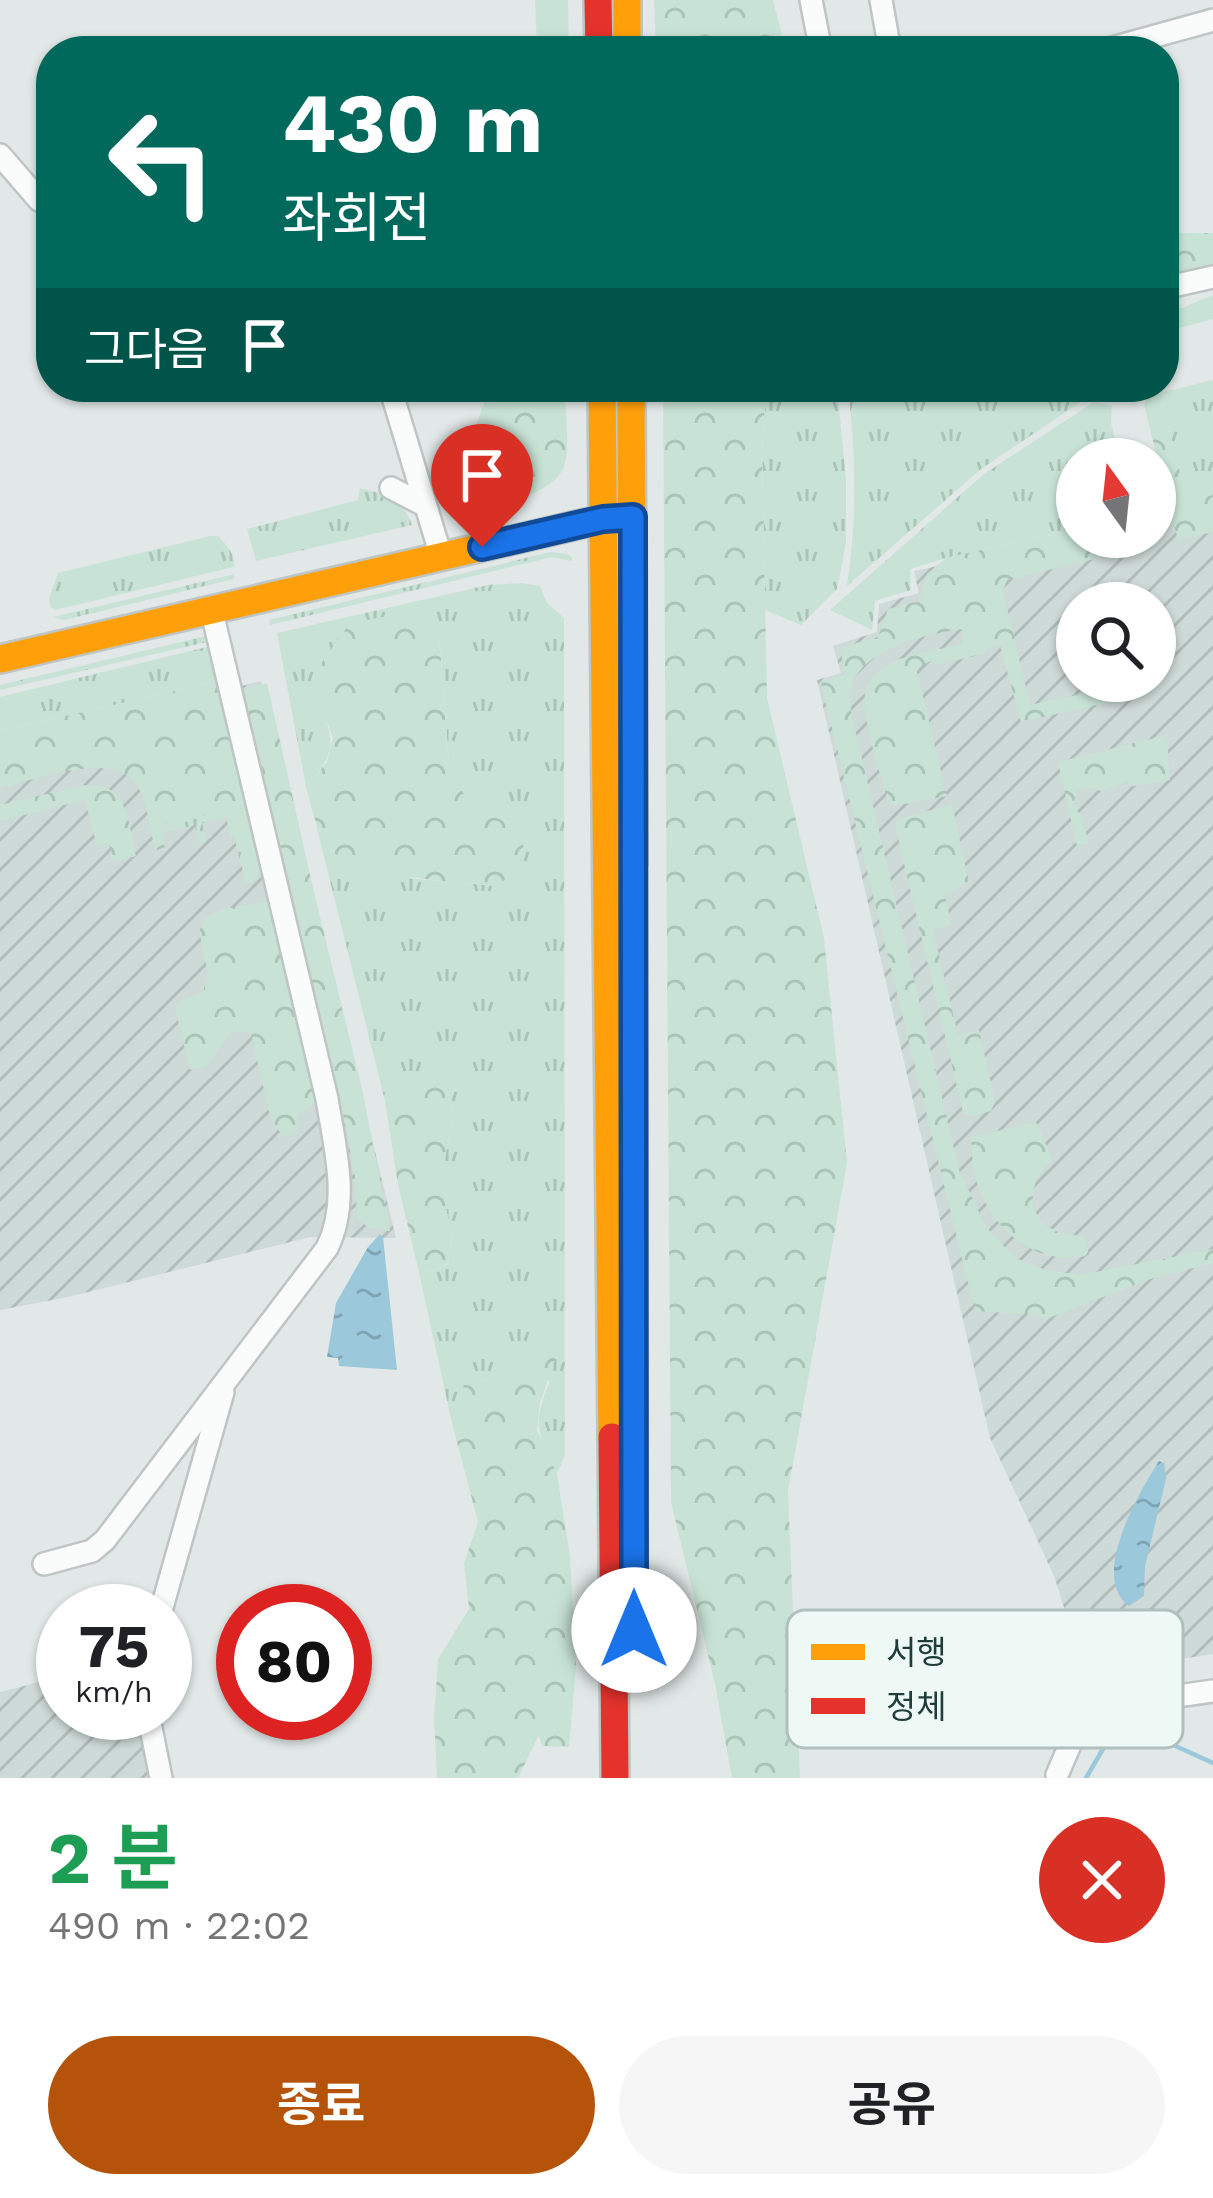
<!DOCTYPE html>
<html lang="ko">
<meta charset="utf-8">
<style>
:root{--surface:#fff;--page:#f6f6f6;--text:#202124;--muted:#757577;--accent:#b45309}
body{margin:0;font-family:"Work Sans","Noto Sans KR",sans-serif;background:var(--page);color:var(--text);height:100vh;display:flex;flex-direction:column;font-size:45px;white-space:nowrap}
*{box-sizing:border-box;margin:0}
p{font-size:39px;color:var(--muted)}
.icon{flex:none;width:66px;height:66px;fill:none;stroke:currentColor;stroke-width:2;stroke-linecap:round;stroke-linejoin:round}
.map{position:relative;height:1778px;overflow:hidden}
.drawer{display:flex;flex-direction:column;background:var(--surface);flex:1}
.drawer>*{flex:none}
.banner{position:absolute;left:36px;top:36px;width:1143px;height:366px;border-radius:48px;box-shadow:0 3px 9px #0004;background:#00695c;color:#fff;overflow:hidden}
.needle{width:78px;rotate:345deg}
.fabs{position:absolute;left:1056px;top:438px;display:grid;gap:24px}
.fabs a{display:grid;place-items:center;width:120px;height:120px;border-radius:50%;background:var(--surface);box-shadow:0 3px 9px #0004;font-size:60px}
.speed{position:absolute;left:36px;top:1584px;display:flex;gap:24px;font-size:60px;font-weight:700;text-align:center}
.speed>*{display:grid;place-content:center;width:156px;height:156px;border-radius:50%;background:var(--surface);box-shadow:0 3px 9px #0004;line-height:1}
.speed small{font-size:30px;font-weight:400}
.speed .limit{border:18px solid #d22;background:#fff;color:#111}
.pin{position:absolute;display:grid;place-items:center;width:102px;height:102px;color:#fff;margin:-123px -51px;border-radius:50% 50% 50% 0;rotate:-45deg;box-shadow:0 0 12px #0007}
.pin .icon{rotate:45deg}
.me{position:absolute;width:132px;margin:-66px;rotate:0deg;stroke-linejoin:round;filter:drop-shadow(0 0 9px #0008)}
.turn{display:flex;align-items:center;gap:42px;height:252px;padding:0 48px;font-size:54px}
.turn .icon{width:156px;height:156px;stroke-width:2.5}
.turn b{display:block;font-size:84px;line-height:102px}
.then{display:flex;align-items:center;height:114px;padding:0 48px;background:#0003;gap:24px;font-size:45px}
.round{display:grid;place-items:center;flex:none;width:126px;height:126px;border-radius:63px;background:var(--page)}
.overview{display:flex;align-items:center;justify-content:space-between;height:204px;padding:0 48px}
h1{font-size:72px;font-weight:700;line-height:90px;color:#1e9e55}
.button{display:flex;gap:24px;margin-top:auto;padding:24px 48px}
.button a{flex:1;height:138px;border-radius:72px;background:var(--accent);color:#fff;font-size:48px;font-weight:700;line-height:138px;text-align:center}
.button a+a{background:var(--page);color:var(--text)}
.map>svg:first-child{display:block}
.industrial{fill:url(#industrial-furrows);fill-rule:evenodd}
.grass{fill:url(#grass-tufts)}
.forest{fill:url(#forest-crowns)}
.water{fill:url(#water-ripples)}
.lines{fill:none;stroke-linecap:round;stroke-linejoin:round}
.stream{stroke:#9cc8db;stroke-width:4.5}
.street-casing{stroke:#bec5c4;stroke-width:26}
.slow-casing{stroke:#bdc6c4;stroke-width:32}
.jam-casing{stroke:#bdc6c4;stroke-width:32}
.street{stroke:#fafcfb;stroke-width:21}
.slow{stroke:#ff9f0a;stroke-width:27}
.jam{stroke:#e5322d;stroke-width:27}
.route-casing{stroke:#114b97;stroke-width:30}
.route{stroke:#1a73e8;stroke-width:21}
.key{fill:#eef8f5;stroke:#b0c0bd;stroke-width:3}
.key-label{font-size:33px;fill:#1e3c39}
</style>
<div class="map">
<svg width="1213" height="1778" viewBox="0 0 1213 1778">
<defs>
<pattern id="industrial-furrows" width="10" height="10" patternUnits="userSpaceOnUse" patternTransform="scale(3)"><rect width="10" height="10" fill="#cedad7"/><path d="M-1 1l2-2M0 10L10 0M9 11l2-2" fill="none" stroke="#b0bcb9"/></pattern>
<pattern id="grass-tufts" width="24" height="20" patternUnits="userSpaceOnUse" patternTransform="scale(3)"><rect width="24" height="20" fill="#c8e3d5"/><path d="M3 7l-1-3M5 7V3M7 7l1-3M15 17l-1-3M17 17v-4M19 17l1-3" fill="none" stroke="#abc4b8"/></pattern>
<pattern id="forest-crowns" width="20" height="18" patternUnits="userSpaceOnUse" patternTransform="scale(3)"><rect width="20" height="18" fill="#c8e3d5"/><path d="M2 6a3 3 0 1 1 6 0M12 15a3 3 0 1 1 6 0" fill="none" stroke="#abc4b8"/></pattern>
<pattern id="water-ripples" width="26" height="14" patternUnits="userSpaceOnUse" patternTransform="scale(3)"><rect width="26" height="14" fill="#9cc8db"/><path d="M2 4q2-2 4 0t4 0M15 11q2-2 4 0t4 0" fill="none" stroke="#7fa4b3"/></pattern>
</defs>
<rect width="100%" height="100%" fill="#e1e8e7"/>
<path class="industrial" d="M 1213,507 L 1213,1654 L 1085,1674 L 1054,1576 L 990,1438 L 817,680 L 841,673 L 833,646 L 877,632 L 879,604 L 919,593 L 914,571 L 1077,537 L 1155,537 L 1155,520 ZM 1077,603 L 1155,603 L 1155,681 L 1077,681 Z
M 261,681 L 396,1238 L 311,1237 L 68,1297 L 0,1310 L 0,748 Z
M 63,1676 L 63,1713 L 135,1713 L 151,1778 L 0,1778 L 0,1692 Z"/>
<path class="grass" d="M 535,0 L 568,0 L 569,51 L 537,51 Z
M 1213,295 L 1213,319 L 1164,332 L 1164,308 L 1182,308 Z
M 1213,380 L 1213,495 L 1187,502 L 1162,401 L 1144,405 L 1147,396 Z
M 766,387 L 837,387 L 846,480 L 846,543 L 837,589 L 801,625 L 765,610 L 762,450 Z
M 843,387 L 1032,387 L 1087,398 L 981,469 L 847,586 C 857,520 856,456 848,389 Z
M 1094,402 L 1112,406 L 1111,423 L 1120,459 L 1077,459 L 1077,528 L 946,558 L 910,569 L 911,590 L 875,601 L 872,630 L 830,610 L 984,474 Z
M 360,488 C 383,493 404,501 412,525 L 256,561 L 247,529 L 358,500 Z
M 210,536 L 218,536 C 226,544 236,555 234,567 L 55,610 L 50,607 L 49,599 L 58,573 Z
M 551,552 L 567,554 L 573,558 L 571,561 L 552,557 L 270,625 L 269,620 Z
M 235,574 L 234,579 L 64,620 L 53,617 Z
M 522,583 L 540,586 L 547,603 L 564,618 L 565,1455 L 557,1474 C 538,1433 531,1425 550,1381 L 487,1379 L 464,1385 L 452,1423 L 418,1268 L 433,1271 L 448,1264 L 452,1237 L 444,1199 L 444,1160 L 454,1118 L 445,1075 L 385,1101 L 316,825 L 332,852 L 416,879 L 498,886 L 519,866 L 506,822 L 477,810 L 450,776 L 439,635 L 322,709 C 337,748 332,756 306,787 L 277,633 L 488,585 Z
M 210,635 L 211,641 L 0,690 L 0,685 Z
M 211,646 L 219,681 L 0,731 L 0,697 Z
M 249,807 L 260,872 L 253,883 L 246,883 L 234,836 L 231,836 L 226,818 L 202,823 L 206,842 L 199,843 L 195,825 L 161,833 L 160,824 Z"/>
<path class="forest" d="M 654,0 L 773,0 L 786,51 L 656,51 Z
M 1170,233 L 1213,233 L 1213,265 L 1164,274 L 1164,235 Z
M 489,387 L 564,387 C 565,408 570,443 565,463 C 556,500 480,507 448,513 Z
M 663,387 L 766,387 L 762,450 L 767,698 L 824,938 L 847,1163 L 788,1491 L 800,1778 L 732,1778 L 715,1684 L 671,1502 Z
M 1162,400 L 1187,501 L 1213,495 L 1213,532 L 1178,540 L 1144,405 Z
M 1077,528 L 1077,537 L 1155,537 L 1155,534 L 1157,544 L 1007,580 L 1003,591 L 1030,705 L 1114,687 L 1140,695 L 1021,722 L 1000,645 L 987,648 L 984,654 L 935,665 L 931,661 L 918,667 L 917,672 L 947,796 L 894,806 L 887,798 C 881,774 861,717 865,694 C 868,678 884,666 897,660 C 918,652 942,650 963,643 L 962,629 C 927,634 856,649 850,693 C 849,699 851,706 851,712 L 959,1170 L 985,1225 L 1001,1244 L 1018,1259 L 1046,1270 L 1080,1275 L 1213,1249 L 1213,1263 L 1150,1279 L 1046,1319 L 1027,1314 L 975,1311 L 821,683 L 845,674 L 840,648 L 878,637 L 888,609 L 919,601 L 927,574 L 946,558 Z
M 405,612 L 439,635 L 450,776 L 477,810 L 506,822 L 526,835 L 519,866 L 498,886 C 461,883 355,877 330,849 C 316,832 312,808 306,787 L 327,762 L 333,738 L 322,709 L 322,662 L 349,624 Z
M 219,681 L 249,807 L 160,824 L 165,849 L 155,850 C 150,830 148,803 137,785 C 115,749 33,780 0,788 L 0,731 Z
M 267,683 L 313,888 L 362,1089 L 390,1231 L 368,1227 L 357,1219 C 356,1141 329,1062 310,986 C 286,887 264,789 242,690 Z
M 1167,735 L 1170,780 L 1133,786 L 1127,782 L 1100,791 L 1092,787 L 1077,790 L 1073,804 L 1081,816 L 1089,843 L 1077,846 L 1058,762 Z
M 84,785 C 91,786 98,785 104,787 C 129,794 130,834 136,856 L 113,862 L 109,844 L 97,846 L 85,800 L 0,821 L 0,805 Z
M 952,804 L 969,882 L 945,894 L 951,924 L 933,930 L 958,1035 L 979,1030 L 995,1102 L 991,1111 L 971,1116 L 963,1112 L 895,825 L 897,821 L 903,818 Z
M 269,901 L 319,1100 L 298,1115 L 298,1134 L 283,1137 L 270,1116 L 251,1033 L 231,1031 L 207,1066 L 190,1070 L 175,1008 L 180,1001 L 203,992 L 208,973 L 199,931 L 206,917 L 224,909 Z
M 445,1074 L 454,1118 L 444,1160 L 444,1199 L 452,1236 L 448,1263 L 433,1271 L 418,1268 L 398,1185 L 385,1101 Z
M 1036,1122 L 1053,1160 C 1015,1191 1033,1239 1084,1235 L 1089,1255 C 1032,1270 982,1221 973,1166 C 972,1157 972,1147 971,1137 Z
M 541,1346 L 555,1358 L 540,1403 L 537,1430 L 557,1474 L 570,1556 L 576,1666 L 569,1747 L 542,1746 L 539,1735 L 518,1778 L 437,1778 L 434,1718 L 438,1659 L 469,1609 L 464,1563 L 478,1522 L 452,1423 L 464,1385 L 487,1379 Z"/>
<path class="water" d="M 380,1234 L 383,1237 L 397,1370 L 339,1366 L 338,1358 L 327,1357 L 336,1303 L 368,1247 Z
M 1159,1461 L 1164,1463 L 1166,1479 L 1145,1566 L 1144,1596 L 1129,1606 C 1089,1577 1139,1493 1159,1461 Z"/>
<g class="lines">
<path class="stream" d="M 1086,1778 L 1110,1737 L 1124,1726 L 1149,1734 L 1213,1763"/>
<defs>
<path id="street" d="M 811,0 L 821,51
M 881,0 L 890,51
M 1101,51 L 1213,20
M 0,155 L 39,200 L 51,205
M 1164,288 L 1213,277
M 390,387 L 441,556
M 391,488 L 426,506
M 44,1564 L 92,1551 L 105,1540 L 327,1248 C 350,1202 335,1148 327,1099 L 211,608
M 161,1611 L 223,1392
M 148,1713 L 161,1778
M 1057,1775 L 1082,1717 L 1128,1703 L 1213,1691"/>
<path id="slow" d="M 627,0 L 627,51
M 602,387 L 612,1437
M 631,387 L 633,862
M 0,659 L 603,519 L 621,518"/>
<path id="jam" d="M 598,0 L 599,51
M 612,1437 L 615,1778"/>
</defs>
<use href="#street" class="street-casing"/>
<use href="#slow" class="slow-casing"/>
<use href="#jam" class="jam-casing"/>
<use href="#street" class="street"/>
<use href="#slow" class="slow"/>
<use href="#jam" class="jam"/>
</g>
<g class="lines">
<defs>
<path id="route" d="M 482,547 L 603,519 L 633,517 L 634,1630"/>
</defs>
<use href="#route" class="route-casing"/>
<use href="#route" class="route"/>
</g>
<rect x="787" y="1610" width="396" height="138" rx="18" class="key"/>
<rect x="811" y="1644" width="54" height="16" fill="#ff9f0a"/>
<rect x="811" y="1698" width="54" height="16" fill="#e5322d"/>
<g class="key-label">
<text x="886" y="1664">서행</text>
<text x="886" y="1718">정체</text>
</g>
</svg>
<div class="fabs">
<a><svg class="needle" viewBox="-14 -14 28 28"><path d="M0-13l5 13h-10z" fill="#e53935"/><path d="M0 13l5-13h-10z" fill="#757577"/></svg></a>
<a><svg class="icon" aria-label="search" viewBox="0 0 24 24"><circle cx="10" cy="10" r="6"/><path d="M15 15l6 6"/></svg></a>
</div>
<div class="speed"><div>75<small>km/h</small></div><div class="limit">80</div></div>
<div class="pin" style="left:482px;top:547px;background:#d93025"><svg class="icon" aria-label="arrive" viewBox="0 0 24 24"><path d="M6 21V4h12l-3 4 3 4H6"/></svg></div>
<svg class="me" style="left:634px;top:1630px" viewBox="-20 -20 40 40"><circle r="19" fill="#fff"/><path d="M0-13L10 11 0 6-10 11z" fill="#1a73e8"/></svg>
<div class="banner">
<div class="turn"><svg class="icon" aria-label="left" viewBox="0 0 24 24"><path d="M17 20v-9H6M10 6l-5 5 5 5"/></svg><div><b>430 m</b>좌회전</div></div>
<div class="then">그다음<svg class="icon" aria-label="arrive" viewBox="0 0 24 24"><path d="M6 21V4h12l-3 4 3 4H6"/></svg></div>
</div>
</div>
<section class="drawer">
<div class="overview"><div><h1>2 분</h1><p>490 m · 22:02</p></div><a class="round" style="background:#d93025;color:#fff"><svg class="icon" aria-label="close" viewBox="0 0 24 24"><path d="M6 6l12 12M18 6L6 18"/></svg></a></div>
<div class="button"><a>종료</a><a>공유</a></div>
</section>
